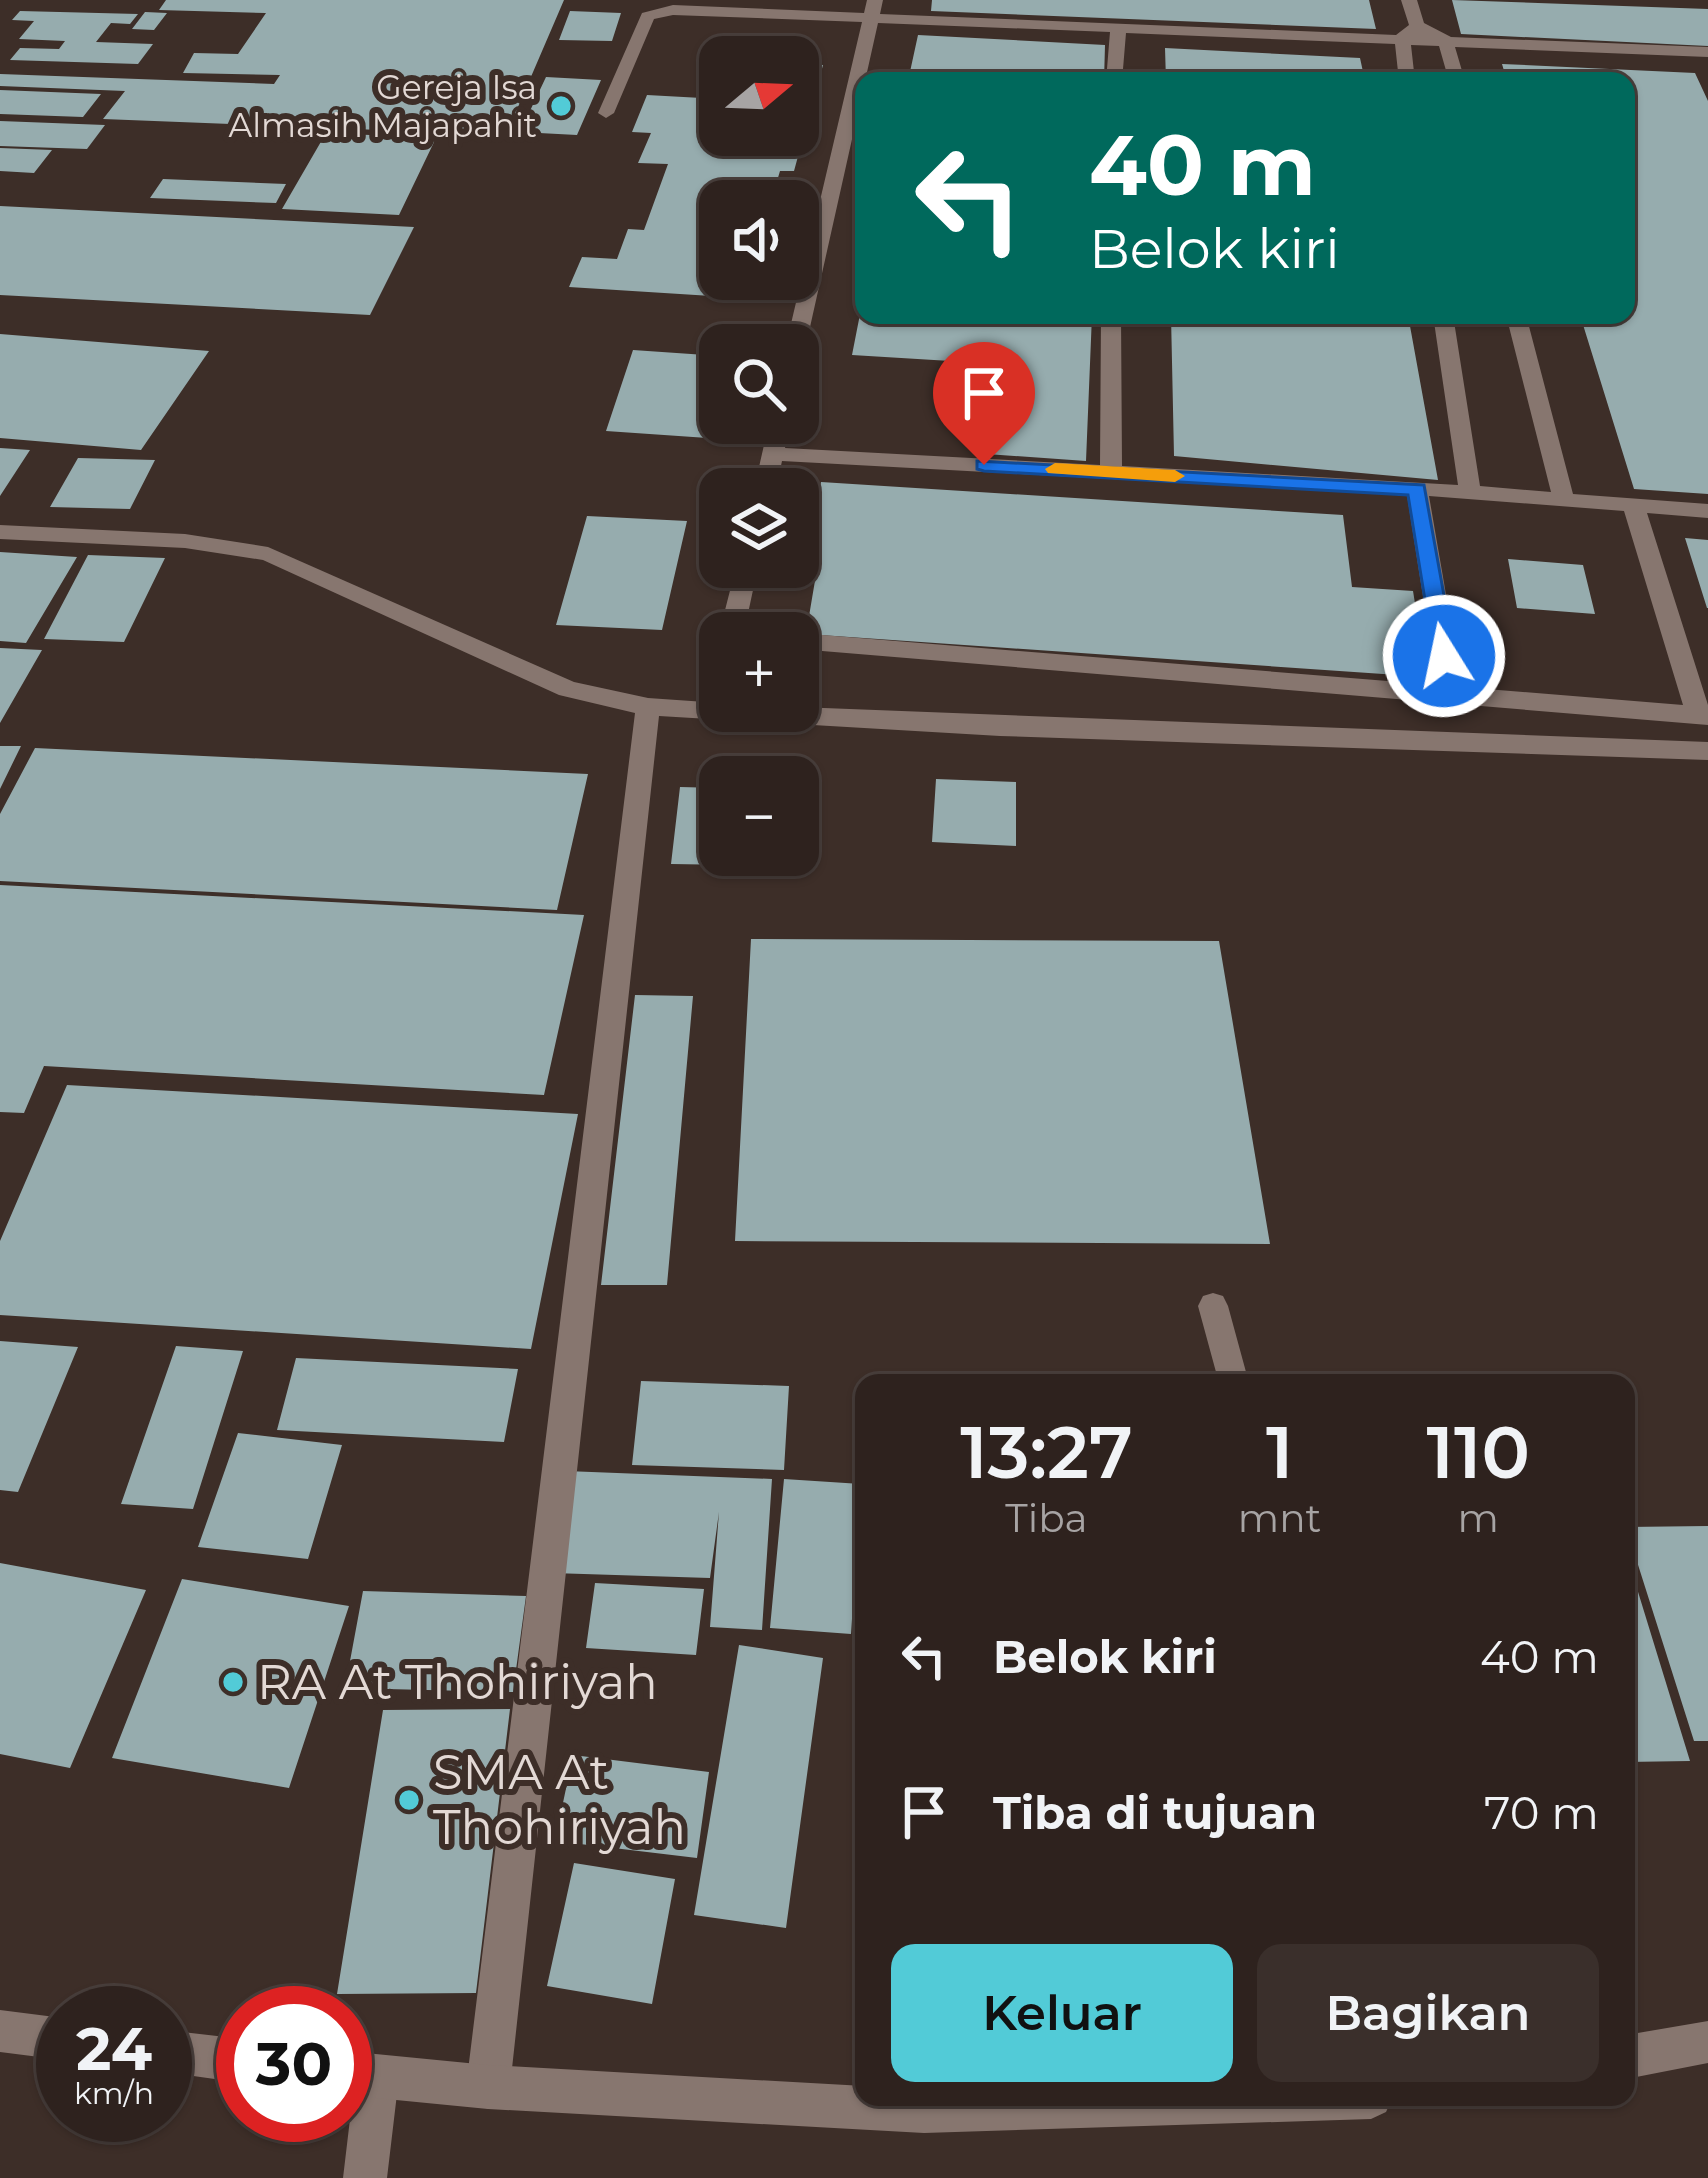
<!DOCTYPE html>
<html lang="id">
<meta charset="utf-8">
<style>
:root{--surface:#2e221e;--page:#3a2f2b;--text:#f1f3f6;--muted:#a7a4a4;--line:#493f3c;--accent:#52cbd7}
body{margin:0;font-family:Montserrat,sans-serif;background:var(--page);color:var(--text);height:100vh;display:flex;flex-direction:column;font-size:45px;white-space:nowrap}
*{box-sizing:border-box;margin:0}
p{font-size:39px;color:var(--muted)}
.icon{flex:none;width:66px;height:66px;fill:none;stroke:currentColor;stroke-width:2;stroke-linecap:round;stroke-linejoin:round}
.map{position:relative;flex:1;overflow:hidden}
.details{position:absolute;left:855px;top:1374px;width:780px;height:732px;display:flex;flex-direction:column;background:var(--surface);border-radius:24px;box-shadow:0 3px 9px #0004,0 0 0 3px var(--line)}
.details>*{flex:none}
.top-card{position:absolute;left:855px;top:72px;width:780px;height:252px;border-radius:24px;box-shadow:0 3px 9px #0004,0 0 0 3px var(--line);background:#00695c;color:#fff;overflow:hidden}
.needle{width:78px;rotate:71deg}
.tools{position:absolute;left:699px;top:36px;display:grid;gap:24px}
.tools a{display:grid;place-items:center;width:120px;height:120px;border-radius:24px;background:var(--surface);box-shadow:0 3px 9px #0004,0 0 0 3px var(--line);font-size:60px}
.speed{position:absolute;left:36px;top:1986px;display:flex;gap:24px;font-size:60px;font-weight:700;text-align:center}
.speed>*{display:grid;place-content:center;width:156px;height:156px;border-radius:50%;background:var(--surface);box-shadow:0 3px 9px #0004,0 0 0 3px var(--line);line-height:1}
.speed small{font-size:30px;font-weight:400}
.speed .limit{border:18px solid #d22;background:#fff;color:#111}
.pin{position:absolute;display:grid;place-items:center;width:102px;height:102px;color:#fff;margin:-123px -51px;border-radius:50% 50% 50% 0;rotate:-45deg;box-shadow:0 0 12px #0007}
.pin .icon{rotate:45deg}
.me{position:absolute;width:132px;margin:-66px;rotate:350deg;stroke-linejoin:round;filter:drop-shadow(0 0 9px #0008)}
.turn{display:flex;align-items:center;gap:42px;height:252px;padding:0 36px;font-size:54px}
.turn .icon{width:156px;height:156px;stroke-width:2.5}
.turn b{display:block;font-size:84px;line-height:102px}
.eta{display:flex;justify-content:space-evenly;align-items:center;height:204px;text-align:center}
.eta b{font-size:72px;font-weight:600;line-height:84px}
.cta{display:flex;gap:24px;margin-top:auto;padding:24px 36px}
.cta a{flex:1;height:138px;border-radius:24px;background:var(--accent);color:#111;font-size:48px;font-weight:600;line-height:138px;text-align:center}
.cta a+a{background:var(--page);color:var(--text)}
ul{padding:0;list-style:none}
li{display:flex;align-items:center;gap:36px;height:156px;padding:0 36px}
li div{flex:1}
li b{display:block;font-size:45px}
li em{font-style:normal}
.map>svg:first-child{display:block}
.building{fill:#96acae}
.lines{fill:none;stroke-linecap:round;stroke-linejoin:round}
.lane{fill:#87766f;fill-rule:evenodd}
.street{fill:#87766f;fill-rule:evenodd}
.secondary{fill:#87766f;fill-rule:evenodd}
.route{fill:#1a73e8;stroke:#114b97;stroke-width:3}
.slow{fill:#f59e0b}
.poi-dot{fill:#52cbd7;stroke:#3d2e28;stroke-width:4.5}
.labels{text-anchor:middle;stroke-width:12;stroke-linejoin:round;paint-order:stroke}
.far-poi-label{font-size:33px;fill:#e3d9d5;stroke:#3d2e28;text-anchor:end}
.near-poi-label{font-size:48px;fill:#e3d9d5;stroke:#3d2e28;text-anchor:start}
</style>
<div class="map">
<svg width="1708" height="2178" viewBox="0 0 1708 2178">
<rect width="100%" height="100%" fill="#3d2e28"/>
<path class="building" d="M 166,0 L 564,0 L 506,135 L 103,119 L 125,91 L 0,86 L 0,74 L 274,84 L 280,75 L 183,73 L 194,53 L 238,54 L 266,13 L 159,10 Z
M 932,0 L 1369,0 L 1376,29 L 931,11 Z
M 1452,0 L 1708,9 L 1708,46 L 1461,34 Z
M 20,11 L 138,14 L 130,24 L 111,23 L 96,42 L 153,44 L 138,64 L 10,60 L 20,48 L 59,49 L 65,41 L 19,39 L 34,21 L 12,20 Z
M 570,11 L 621,13 L 612,41 L 559,40 Z
M 145,12 L 167,13 L 154,30 L 132,29 Z
M 918,35 L 1105,45 L 1104,81 L 908,81 Z
M 1165,48 L 1360,58 L 1365,81 L 1166,81 Z
M 798,64 L 823,65 L 794,171 L 780,171 L 771,201 L 720,201 L 720,279 L 765,279 L 759,299 L 569,287 L 582,257 L 617,259 L 628,229 L 644,230 L 668,164 L 638,163 L 651,133 L 632,132 L 647,95 L 720,99 L 720,135 L 798,135 Z
M 1502,64 L 1695,73 L 1708,101 L 1708,494 L 1634,489 L 1580,315 L 1626,315 L 1626,81 L 1507,81 Z
M 546,77 L 601,80 L 577,135 L 520,132 Z
M 0,90 L 101,94 L 83,117 L 0,114 Z
M 0,121 L 105,125 L 87,149 L 0,146 Z
M 326,133 L 436,138 L 399,215 L 282,209 Z
M 0,148 L 52,150 L 34,173 L 0,171 Z
M 163,179 L 286,184 L 276,203 L 150,198 Z
M 0,206 L 414,227 L 370,315 L 0,295 Z
M 862,304 L 864,315 L 1092,315 L 1086,461 L 972,453 L 983,363 L 852,355 Z
M 1171,315 L 1408,315 L 1438,480 L 1174,456 Z
M 0,334 L 209,351 L 141,450 L 0,438 Z
M 633,350 L 720,356 L 720,423 L 726,423 L 722,439 L 606,431 Z
M 0,448 L 30,450 L 0,496 Z
M 78,458 L 155,460 L 130,509 L 50,507 Z
M 821,482 L 1343,515 L 1352,587 L 1413,591 L 1427,677 L 806,634 L 820,551 L 808,551 Z
M 587,516 L 687,521 L 662,630 L 556,625 Z
M 1685,538 L 1708,540 L 1708,608 L 1707,608 Z
M 0,552 L 77,557 L 26,643 L 0,641 Z
M 88,555 L 165,558 L 124,642 L 44,639 Z
M 1508,559 L 1583,565 L 1595,614 L 1517,608 Z
M 0,648 L 42,650 L 0,723 Z
M 0,746 L 21,746 L 0,789 Z
M 35,748 L 588,774 L 557,910 L 0,881 L 0,814 Z
M 936,779 L 1016,782 L 1016,846 L 932,842 Z
M 680,787 L 720,788 L 720,855 L 735,855 L 734,865 L 671,864 Z
M 0,885 L 584,915 L 544,1095 L 44,1066 L 24,1113 L 0,1112 Z
M 751,939 L 1219,941 L 1270,1244 L 735,1241 Z
M 635,995 L 693,996 L 667,1285 L 601,1285 Z
M 67,1085 L 578,1114 L 531,1349 L 0,1315 L 0,1241 Z
M 0,1341 L 78,1347 L 18,1492 L 0,1490 Z
M 176,1346 L 243,1351 L 193,1509 L 121,1504 Z
M 296,1358 L 518,1369 L 504,1442 L 277,1430 Z
M 982,1375 L 1053,1379 L 1053,1383 L 982,1383 Z
M 641,1381 L 789,1386 L 784,1470 L 632,1465 Z
M 238,1433 L 342,1445 L 308,1559 L 198,1547 Z
M 566,1471 L 772,1479 L 762,1630 L 710,1627 L 719,1512 L 710,1578 L 552,1573 Z
M 784,1479 L 861,1484 L 851,1634 L 770,1628 Z
M 1708,1526 L 1708,1741 L 1694,1741 L 1626,1527 Z
M 1626,1556 L 1627,1556 L 1690,1761 L 1626,1762 Z
M 0,1563 L 146,1590 L 70,1768 L 0,1754 Z
M 182,1579 L 349,1606 L 289,1788 L 112,1758 Z
M 595,1583 L 704,1589 L 696,1655 L 586,1648 Z
M 363,1591 L 526,1596 L 513,1692 L 345,1688 Z
M 739,1645 L 823,1658 L 786,1928 L 694,1915 Z
M 510,1709 L 476,1993 L 337,1994 L 383,1710 Z
M 573,1755 L 709,1772 L 697,1858 L 555,1841 Z
M 574,1863 L 675,1879 L 652,2004 L 547,1986 Z
M 860,1912 L 864,1912 L 864,2051 L 853,2050 Z"/>
<g class="lines">
<path class="lane" d="M 1213,1293 L 1223,1296 L 1228,1306 L 1249,1383 L 1219,1383 L 1198,1306 L 1203,1296 Z"/>
<path class="street" d="M 867,0 L 883,0 L 880,14 L 1396,35 L 1409,25 L 1401,0 L 1417,0 L 1424,23 L 1451,37 L 1708,47 L 1708,57 L 1455,47 L 1465,81 L 1449,81 L 1439,46 L 1411,45 L 1415,81 L 1399,81 L 1395,44 L 1126,33 L 1122,81 L 1106,81 L 1110,32 L 878,23 L 806,345 L 798,351 L 798,345 L 786,345 L 862,22 L 673,15 L 654,19 L 614,113 L 606,118 L 598,113 L 642,13 L 673,5 L 864,13 Z
M 1101,315 L 1121,315 L 1122,466 L 1458,485 L 1433,315 L 1453,315 L 1480,486 L 1551,492 L 1506,315 L 1526,315 L 1573,494 L 1708,504 L 1708,518 L 1647,513 L 1708,705 L 1708,725 L 798,649 L 798,633 L 1437,685 L 1407,495 L 782,461 L 776,489 L 754,489 L 769,423 L 791,423 L 785,448 L 1100,465 ZM 1429,496 L 1624,511 L 1683,705 L 1462,687 Z
M 0,525 L 185,534 L 268,547 L 574,682 L 648,698 L 720,703 L 720,711 L 798,711 L 798,707 L 1708,742 L 1708,760 L 1000,736 L 659,716 L 510,2087 L 503,2102 L 488,2109 L 473,2102 L 466,2087 L 635,713 L 559,695 L 263,560 L 185,548 L 0,539 Z
M 736,567 L 758,567 L 747,618 L 750,633 L 726,633 L 723,618 Z
M 377,2055 L 392,2062 L 399,2077 L 387,2178 L 343,2178 L 355,2077 L 362,2062 Z"/>
<path class="secondary" d="M 0,2010 L 63,2018 L 63,2060 L 0,2052 Z
M 1708,2021 L 1708,2063 L 1626,2079 L 1626,2035 Z
M 165,2030 L 243,2039 L 243,2083 L 165,2072 Z
M 345,2051 L 488,2065 L 864,2086 L 864,2097 L 1393,2097 L 1386,2112 L 1371,2119 L 924,2133 L 488,2109 L 345,2095 Z"/>
</g>
<path class="route" d="M 977,461 L 1424,485 L 1455,656 L 1444,663 L 1434,656 L 1408,495 L 984,471 L 977,469 Z"/>
<path class="slow" d="M 1055,463 L 1175,470 L 1185,476 L 1175,482 L 1048,473 L 1045,469 Z"/>
<g class="poi-dot">
<circle cx="561" cy="106" r="12"/>
<circle cx="233" cy="1682" r="12"/>
<circle cx="409" cy="1800" r="12"/>
</g>
<g class="labels">
<g class="far-poi-label">
<text x="537" y="99">Gereja Isa<tspan x="537" dy="38">Almasih Majapahit</tspan></text>
</g>
<g class="near-poi-label">
<text x="257" y="1699">RA At Thohiriyah</text>
<text x="433" y="1789">SMA At<tspan x="433" dy="55">Thohiriyah</tspan></text>
</g>
</g>
</svg>
<div class="tools">
<a><svg class="needle" viewBox="-14 -14 28 28"><path d="M0-13l5 13h-10z" fill="#e53935"/><path d="M0 13l5-13h-10z" fill="#a7a4a4"/></svg></a>
<a><svg class="icon" aria-label="sound" viewBox="0 0 24 24"><path d="M4 9h4l5-4v14l-5-4H4zM17 9q2 3 0 6"/></svg></a>
<a><svg class="icon" aria-label="search" viewBox="0 0 24 24"><circle cx="10" cy="10" r="6"/><path d="M15 15l6 6"/></svg></a>
<a><svg class="icon" aria-label="layers" viewBox="0 0 24 24"><path d="M12 4l9 5-9 5-9-5zM3 14l9 5 9-5"/></svg></a>
<a>+</a>
<a>−</a>
</div>
<div class="speed"><div>24<small>km/h</small></div><div class="limit">30</div></div>
<div class="pin" style="left:984px;top:465px;background:#d93025"><svg class="icon" aria-label="arrive" viewBox="0 0 24 24"><path d="M6 21V4h12l-3 4 3 4H6"/></svg></div>
<svg class="me" style="left:1444px;top:656px" viewBox="-20 -20 40 40"><circle r="17" fill="#1a73e8" stroke="#fff" stroke-width="3"/><path d="M0-11L8 9 0 5-8 9z" fill="#fff"/></svg>
<div class="top-card">
<div class="turn"><svg class="icon" aria-label="left" viewBox="0 0 24 24"><path d="M17 20v-9H6M10 6l-5 5 5 5"/></svg><div><b>40 m</b>Belok kiri</div></div>
</div>
<section class="details">
<div class="eta">
<div><b>13:27</b><p>Tiba</p></div>
<div><b>1</b><p>mnt</p></div>
<div><b>110</b><p>m</p></div>
</div>
<ul>
<li><svg class="icon" aria-label="left" viewBox="0 0 24 24"><path d="M17 20v-9H6M10 6l-5 5 5 5"/></svg><div><b>Belok kiri</b></div><em>40 m</em></li>
<li><svg class="icon" aria-label="arrive" viewBox="0 0 24 24"><path d="M6 21V4h12l-3 4 3 4H6"/></svg><div><b>Tiba di tujuan</b></div><em>70 m</em></li>
</ul>
<div class="cta"><a>Keluar</a><a>Bagikan</a></div>
</section>
</div>
